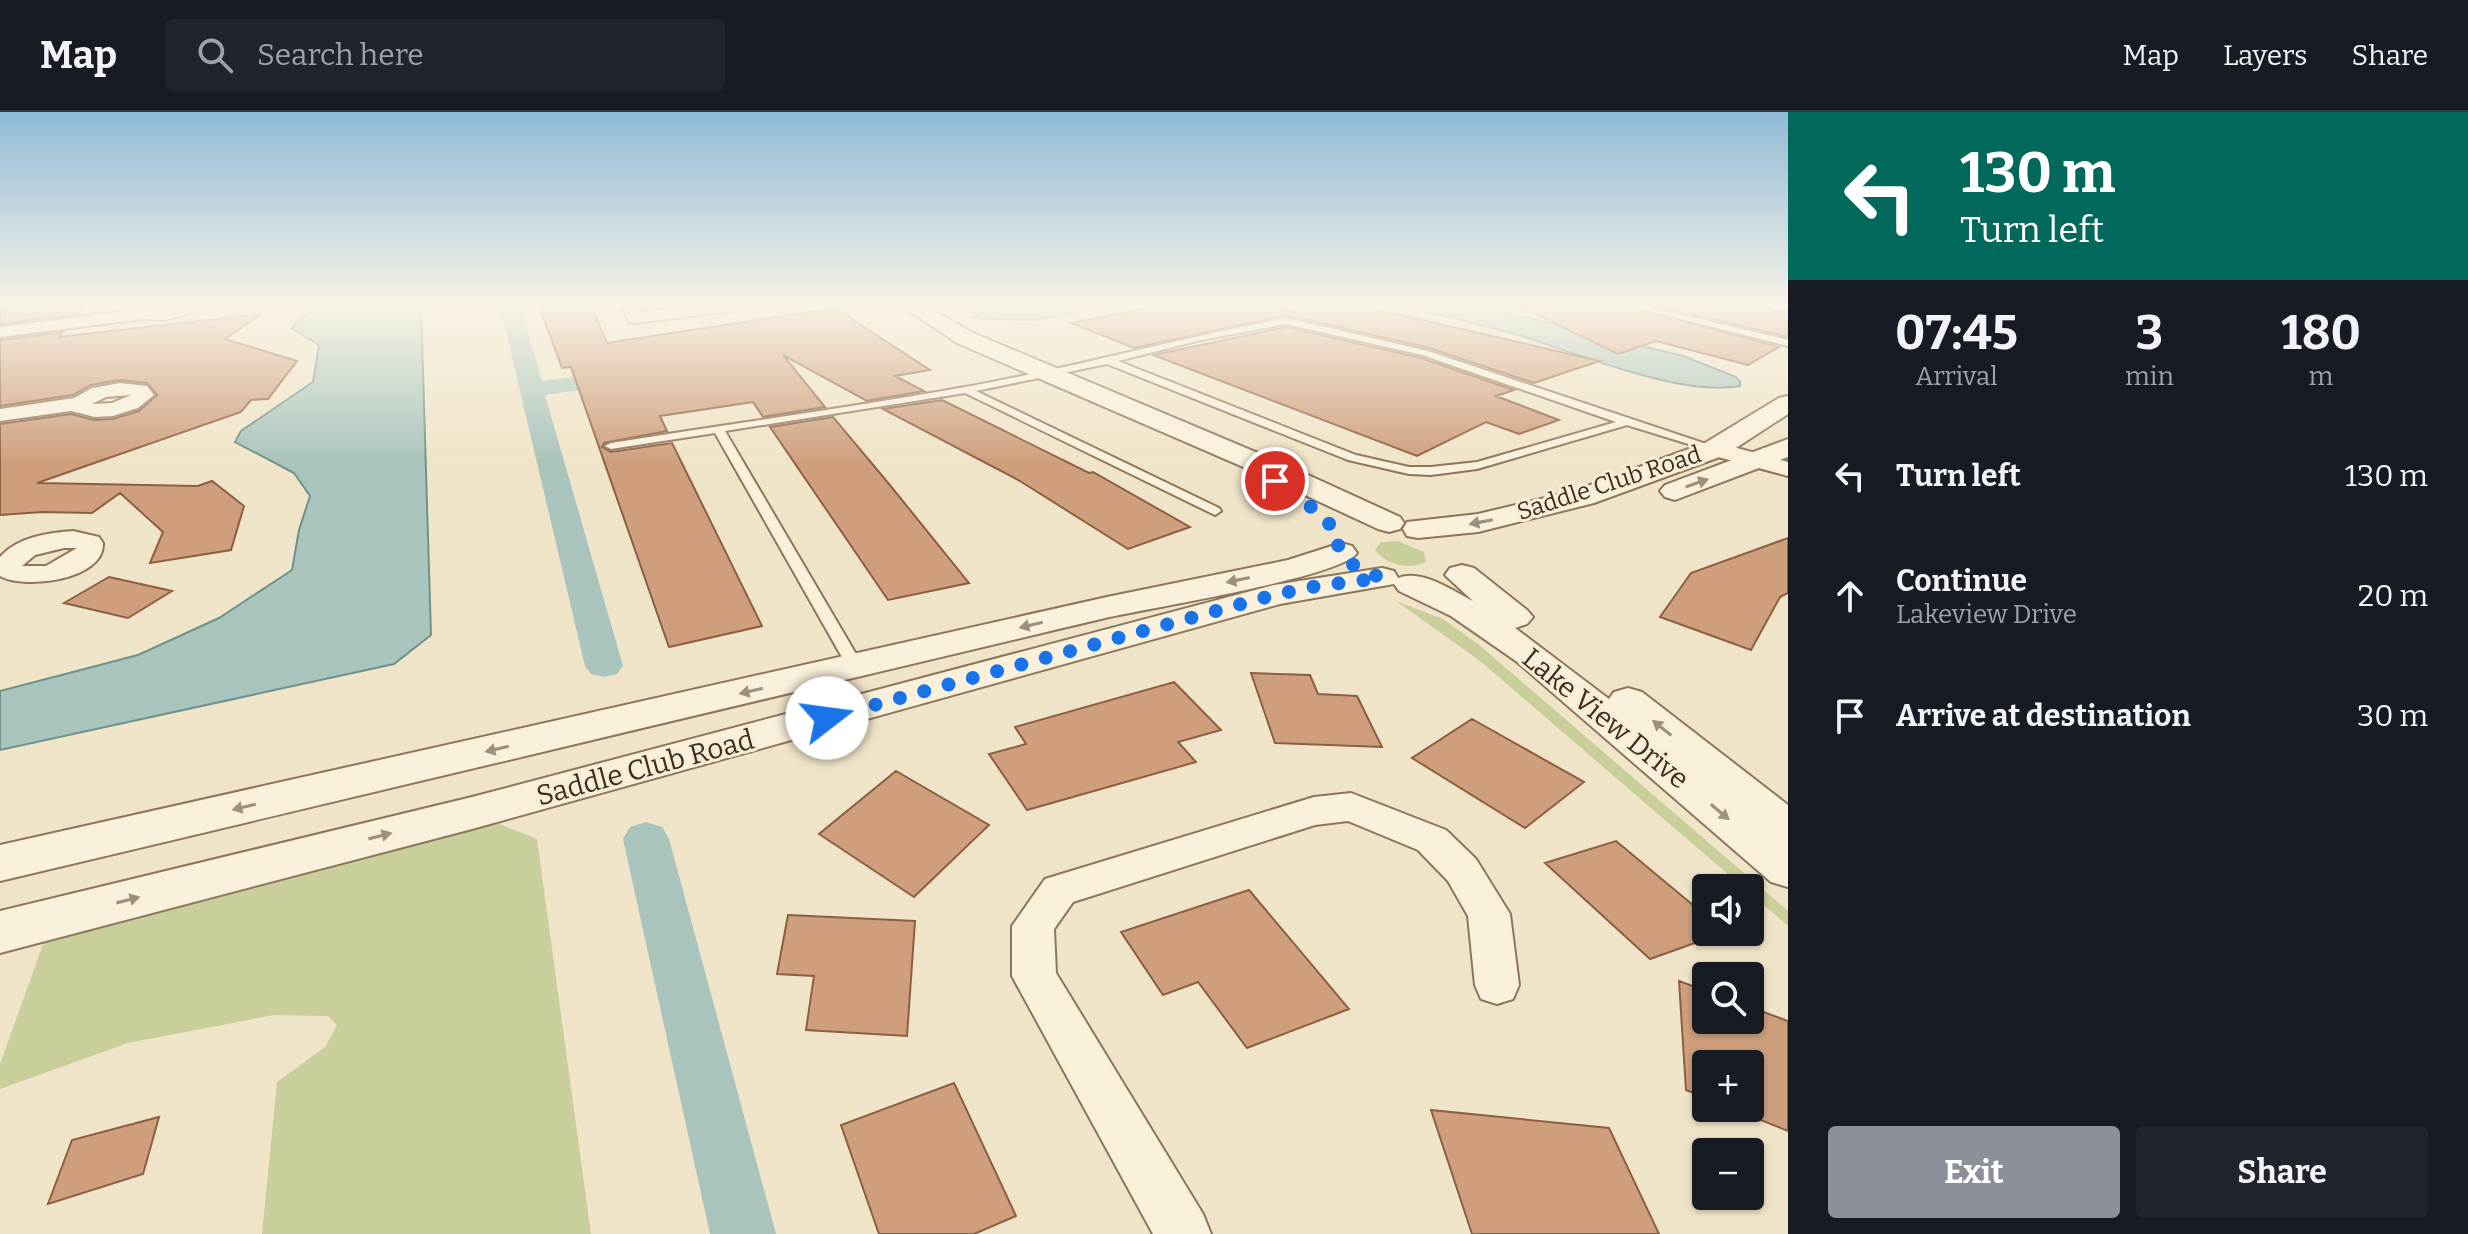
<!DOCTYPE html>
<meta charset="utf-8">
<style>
:root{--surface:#171b24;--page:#20242c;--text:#f1f3f6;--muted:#9ea1a6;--line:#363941;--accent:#8c9099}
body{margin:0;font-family:Bitter,serif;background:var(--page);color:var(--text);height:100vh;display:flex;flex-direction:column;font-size:30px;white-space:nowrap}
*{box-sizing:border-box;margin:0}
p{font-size:26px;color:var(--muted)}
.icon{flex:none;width:44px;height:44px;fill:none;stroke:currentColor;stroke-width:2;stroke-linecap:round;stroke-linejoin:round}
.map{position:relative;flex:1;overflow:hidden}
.drawer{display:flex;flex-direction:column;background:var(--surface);width:680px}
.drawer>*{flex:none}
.guide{background:#00695c;color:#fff;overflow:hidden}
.buttons{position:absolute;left:1692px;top:762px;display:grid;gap:16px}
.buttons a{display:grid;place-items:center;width:72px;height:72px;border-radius:8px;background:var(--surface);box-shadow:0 2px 6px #0004;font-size:40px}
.pin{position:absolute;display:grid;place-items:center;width:68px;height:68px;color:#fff;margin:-34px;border:4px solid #fff;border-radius:50%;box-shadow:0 2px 8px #0007}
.me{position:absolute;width:88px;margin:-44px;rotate:75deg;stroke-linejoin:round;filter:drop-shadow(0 0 6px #0008)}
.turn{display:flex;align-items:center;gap:28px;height:168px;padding:0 40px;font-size:36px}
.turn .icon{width:104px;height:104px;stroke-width:2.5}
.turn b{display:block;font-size:56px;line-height:68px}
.eta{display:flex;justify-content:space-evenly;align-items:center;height:136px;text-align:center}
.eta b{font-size:48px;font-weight:700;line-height:56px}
.cta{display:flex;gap:16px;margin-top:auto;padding:16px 40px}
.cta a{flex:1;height:92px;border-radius:8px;background:var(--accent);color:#fff;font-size:32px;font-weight:700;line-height:92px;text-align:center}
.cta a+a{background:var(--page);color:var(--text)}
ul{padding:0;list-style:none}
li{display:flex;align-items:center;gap:24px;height:120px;padding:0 40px}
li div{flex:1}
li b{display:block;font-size:30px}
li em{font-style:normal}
header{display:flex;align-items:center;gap:48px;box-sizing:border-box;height:112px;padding:0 40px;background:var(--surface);border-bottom:2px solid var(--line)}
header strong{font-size:38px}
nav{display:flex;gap:44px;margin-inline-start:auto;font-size:28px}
.search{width:560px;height:72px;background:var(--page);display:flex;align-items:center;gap:20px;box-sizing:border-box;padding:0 28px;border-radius:8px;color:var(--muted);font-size:30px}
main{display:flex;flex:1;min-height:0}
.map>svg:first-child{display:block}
.green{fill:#c9cf9b}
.water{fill:#a9c4bc;stroke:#6f938a;stroke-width:2}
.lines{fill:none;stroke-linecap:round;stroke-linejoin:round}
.canal{fill:#a9c4bc;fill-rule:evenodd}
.building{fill:#cf9f7d;stroke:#8d5f41;stroke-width:2}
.service-casing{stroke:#8d765c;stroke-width:4}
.minor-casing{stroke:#8d765c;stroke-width:4}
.tertiary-casing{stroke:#8d765c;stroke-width:4}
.service{fill:#faf1dc;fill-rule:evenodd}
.minor{fill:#faf1dc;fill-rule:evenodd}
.tertiary{fill:#faf1dc;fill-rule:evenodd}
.oneway{fill:#9c907e}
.route{stroke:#1a73e8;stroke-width:14;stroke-dasharray:0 25.2}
.labels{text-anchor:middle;stroke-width:6;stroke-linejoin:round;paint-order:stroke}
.far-street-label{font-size:24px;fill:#3d2e20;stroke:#f7eed8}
.street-label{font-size:28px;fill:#3d2e20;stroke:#f7eed8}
</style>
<header>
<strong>Map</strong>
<div class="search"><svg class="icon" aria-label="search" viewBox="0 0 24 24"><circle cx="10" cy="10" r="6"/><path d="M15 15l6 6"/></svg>Search here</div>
<nav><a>Map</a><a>Layers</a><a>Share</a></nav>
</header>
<main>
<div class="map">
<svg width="1788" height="1122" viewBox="0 0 1788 1122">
<rect width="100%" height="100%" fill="#f0e4c8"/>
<path class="green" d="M 1398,429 L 1424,440 L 1426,450 C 1409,458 1386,453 1375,438 L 1381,430 Z
M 1396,489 L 1443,507 L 1478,532 L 1788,799 L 1788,814 L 1750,781 L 1750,776 L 1744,776 L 1480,549 Z
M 472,701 L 537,727 L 591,1122 L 262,1122 L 277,970 L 325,935 L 337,913 L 328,904 L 274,903 L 128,931 L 0,977 L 0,952 L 52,807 Z"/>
<path class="water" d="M 318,194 L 421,194 L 431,523 L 394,552 L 0,638 L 0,579 L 138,543 L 219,506 L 292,458 L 299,418 L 310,384 L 294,361 L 235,330 L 241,319 L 313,270 L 319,233 L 292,217 L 296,210 Z
M 997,194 L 1105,194 L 1035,208 L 974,206 L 984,198 Z
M 1402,194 L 1480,194 L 1683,244 L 1734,264 L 1740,269 L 1740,274 C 1680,285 1581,242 1521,224 C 1482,212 1442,204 1402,194 Z"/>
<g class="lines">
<path class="canal" d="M 500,194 L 520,194 L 542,269 L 628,257 L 636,259 L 640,264 L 636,269 L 628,271 L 545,283 L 623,554 L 617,562 L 604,565 L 591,562 L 585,554 Z
M 646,710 L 662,715 L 669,727 L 776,1122 L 710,1122 L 623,727 L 630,715 Z"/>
</g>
<path class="building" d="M 32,194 L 84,194 L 78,202 L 0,212 L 0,197 Z
M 539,194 L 591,194 L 607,231 L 835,196 L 930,258 L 895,264 L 924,279 L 867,289 L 783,243 L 825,295 L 763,305 L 753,290 L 660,304 L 667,319 L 604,331 L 602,335 L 611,340 L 672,331 L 762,514 L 669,535 L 571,255 L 562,256 Z
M 1157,194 L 1278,194 L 1290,200 L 1301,194 L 1362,194 L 1600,249 L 1534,271 L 1429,236 L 1287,203 L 1134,236 L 1071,211 Z
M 1519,194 L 1627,194 L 1779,235 L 1748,253 L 1656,229 L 1618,242 Z
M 1658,194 L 1760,194 L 1775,199 L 1788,198 L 1788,225 Z
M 261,202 L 225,227 L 297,249 L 268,287 L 251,288 L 241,300 L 37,371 L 198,374 L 212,369 L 244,394 L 231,438 L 150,451 L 163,420 L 120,381 L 92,401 L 42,400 L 0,403 L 0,312 L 71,302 L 94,308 L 113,307 L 139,299 L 157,283 L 147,271 L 119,268 L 91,273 L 73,283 L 0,294 L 0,228 L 63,220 L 59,225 Z
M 1286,215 L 1421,246 L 1514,278 L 1496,284 L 1559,308 L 1519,322 L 1486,310 L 1417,344 L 1153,243 Z
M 942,288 L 1089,361 L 1093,360 L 1190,415 L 1128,437 L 1020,369 L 883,297 Z
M 833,305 L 889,372 L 969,471 L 888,488 L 770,315 Z
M 1788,426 L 1788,481 L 1780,485 L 1751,538 L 1660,505 L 1691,461 Z
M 109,465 L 172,479 L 128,506 L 64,491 Z
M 1251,561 L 1310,563 L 1318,582 L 1357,584 L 1382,635 L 1275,631 Z
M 1174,570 L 1221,618 L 1178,630 L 1196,650 L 1027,698 L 989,642 L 1026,632 L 1015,615 Z
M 1472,607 L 1584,670 L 1525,716 L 1412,646 Z
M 896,659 L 989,713 L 914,785 L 819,722 Z
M 1616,729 L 1706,804 L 1706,827 L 1650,847 L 1545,751 Z
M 1249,778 L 1349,897 L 1247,936 L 1198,870 L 1163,883 L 1121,820 Z
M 788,803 L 915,809 L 907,924 L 806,918 L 814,864 L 777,862 Z
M 1679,869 L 1706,879 L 1706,908 L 1750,908 L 1750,895 L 1788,909 L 1788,1019 L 1731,996 L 1750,996 L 1750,952 L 1706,952 L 1706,986 L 1686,978 Z
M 954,971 L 1016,1104 L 974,1122 L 879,1122 L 841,1013 Z
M 1431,998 L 1609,1016 L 1659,1122 L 1472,1122 Z
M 159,1005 L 143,1062 L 48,1092 L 72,1028 Z"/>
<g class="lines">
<defs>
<path id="service" d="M 1630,194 L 1645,194 L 1788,228 L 1788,234 Z
M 1286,206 L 1428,239 L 1721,337 L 1711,339 L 1627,313 L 1477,357 L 1431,363 L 1409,362 L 1348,348 L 1107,252 L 976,279 L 1219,396 L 1221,399 L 1215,403 L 965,281 L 725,319 L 863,554 L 855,559 L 847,554 L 715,321 L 611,337 L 605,334 L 611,331 C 729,312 848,296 965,275 C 1073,256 1178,226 1286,206 ZM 1286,212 L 1422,243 L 1616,310 L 1477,350 L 1431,355 L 1409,355 L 1356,343 L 1118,249 L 1201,228 Z"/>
<path id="minor" d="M 136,194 L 156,194 L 154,197 C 171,198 187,194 204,194 L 202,198 L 165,208 L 142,207 L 0,225 L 0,215 L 133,198 Z
M 621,194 L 637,194 L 641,200 L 690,194 L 740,194 L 732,199 L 635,211 L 629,210 Z
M 120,271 L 147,274 L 154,283 L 138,296 L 113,304 L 95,305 L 71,299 L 0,309 L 0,297 L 74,286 L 92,276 ZM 131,283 L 112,291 L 92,292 L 106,285 Z
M 1715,330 L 1788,350 L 1788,364 L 1707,342 L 1704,337 L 1707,332 Z
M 73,419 L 99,425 L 103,431 C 105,468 25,478 0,464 L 0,445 C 18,425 47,421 73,419 ZM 64,436 L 77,436 L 46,454 L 22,454 L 35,443 Z
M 1351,681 L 1446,718 L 1476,747 L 1510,802 L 1519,873 L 1513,887 L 1497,892 L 1481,887 L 1475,873 L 1468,804 L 1448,769 L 1418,738 L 1348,709 L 1315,713 L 1073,790 L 1054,817 L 1056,861 L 1203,1102 L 1211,1122 L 1153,1122 L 1012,864 L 1012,814 L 1045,767 L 1314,685 Z"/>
<path id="tertiary" d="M 902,194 L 926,194 L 973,221 L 1284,352 L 1400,405 L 1404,411 L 1400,417 L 1389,420 L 1378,417 L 1264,364 L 957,231 Z
M 1788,284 L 1788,302 L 1725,343 L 1594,391 L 1478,420 L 1418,426 L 1407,424 L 1403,417 L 1407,410 L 1478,402 L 1574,379 L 1705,331 L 1779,286 Z
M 1788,327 L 1788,345 L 1675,388 L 1665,385 L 1660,379 L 1665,373 Z
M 1341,431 L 1352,434 L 1357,441 C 1340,466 1142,497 1101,507 C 734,594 367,682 0,769 L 0,733 L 1107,485 L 1288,448 Z
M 1462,453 L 1474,456 L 1527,498 L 1533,505 L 1527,512 L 1515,516 L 1609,587 L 1614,580 L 1628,576 L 1642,580 L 1788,693 L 1788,775 L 1771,770 L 1516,549 L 1451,504 L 1399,479 L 1394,472 L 1280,492 L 472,717 L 0,841 L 0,799 L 472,685 L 1274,473 L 1382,456 L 1394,459 L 1398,466 C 1422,457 1451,478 1473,489 L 1445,463 L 1450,456 Z"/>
</defs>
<use href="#service" class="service-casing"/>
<use href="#minor" class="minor-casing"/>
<use href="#tertiary" class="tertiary-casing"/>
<use href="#service" class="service"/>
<use href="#minor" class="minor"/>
<use href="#tertiary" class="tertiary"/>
</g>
<defs><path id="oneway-solid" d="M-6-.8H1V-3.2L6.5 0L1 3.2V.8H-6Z" transform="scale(2)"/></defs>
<g class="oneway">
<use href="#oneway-solid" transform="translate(1697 371) rotate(-19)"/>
<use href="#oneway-solid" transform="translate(1481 410) rotate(169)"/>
<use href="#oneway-solid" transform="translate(1238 468) rotate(168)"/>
<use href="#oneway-solid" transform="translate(1031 513) rotate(167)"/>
<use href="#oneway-solid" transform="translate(751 579) rotate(167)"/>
<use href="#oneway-solid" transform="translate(1662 616) rotate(-141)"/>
<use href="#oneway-solid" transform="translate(497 637) rotate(167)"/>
<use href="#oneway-solid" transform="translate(244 695) rotate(167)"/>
<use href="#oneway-solid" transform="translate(1720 700) rotate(40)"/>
<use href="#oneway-solid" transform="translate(380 724) rotate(-14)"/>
<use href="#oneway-solid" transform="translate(128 788) rotate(-14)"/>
</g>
<linearGradient id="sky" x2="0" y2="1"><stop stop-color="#8fbad6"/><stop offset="0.55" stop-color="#f8f3e6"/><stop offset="1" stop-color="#f8f3e6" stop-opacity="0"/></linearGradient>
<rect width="1788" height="351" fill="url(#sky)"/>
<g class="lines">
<path class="route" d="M 827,606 L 1274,483 L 1317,474 L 1382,466 C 1364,459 1332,448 1339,424 L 1322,403 L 1275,369"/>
</g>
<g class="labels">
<g class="far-street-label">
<text transform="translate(1609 371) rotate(-18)" y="8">Saddle Club Road</text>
</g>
<g class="street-label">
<text transform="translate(1606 606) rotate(39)" y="10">Lake View Drive</text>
<text transform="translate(645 655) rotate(-15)" y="10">Saddle Club Road</text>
</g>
</g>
</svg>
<div class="buttons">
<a><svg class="icon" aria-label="sound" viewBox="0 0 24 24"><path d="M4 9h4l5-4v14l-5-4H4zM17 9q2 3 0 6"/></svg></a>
<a><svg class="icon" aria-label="search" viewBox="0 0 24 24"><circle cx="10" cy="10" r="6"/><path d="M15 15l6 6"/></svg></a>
<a>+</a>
<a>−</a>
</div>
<div class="pin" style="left:1275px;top:369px;background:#d93025"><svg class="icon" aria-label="arrive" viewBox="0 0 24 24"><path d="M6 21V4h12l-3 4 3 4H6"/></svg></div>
<svg class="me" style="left:827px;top:606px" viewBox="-20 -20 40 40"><circle r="19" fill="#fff"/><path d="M0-13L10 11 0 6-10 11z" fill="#1a73e8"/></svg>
</div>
<section class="drawer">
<div class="guide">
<div class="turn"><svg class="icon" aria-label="left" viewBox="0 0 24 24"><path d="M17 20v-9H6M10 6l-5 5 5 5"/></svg><div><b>130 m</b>Turn left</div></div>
</div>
<div class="eta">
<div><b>07:45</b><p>Arrival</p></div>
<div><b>3</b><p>min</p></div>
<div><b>180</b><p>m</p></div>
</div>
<ul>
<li><svg class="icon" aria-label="left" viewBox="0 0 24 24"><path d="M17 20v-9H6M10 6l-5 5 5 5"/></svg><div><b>Turn left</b></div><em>130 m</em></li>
<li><svg class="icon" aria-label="ahead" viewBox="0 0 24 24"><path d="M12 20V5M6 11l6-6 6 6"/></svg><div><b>Continue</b><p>Lakeview Drive</p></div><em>20 m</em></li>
<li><svg class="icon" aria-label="arrive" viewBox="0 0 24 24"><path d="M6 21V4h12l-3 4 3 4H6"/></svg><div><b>Arrive at destination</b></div><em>30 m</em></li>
</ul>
<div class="cta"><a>Exit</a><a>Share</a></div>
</section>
</main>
